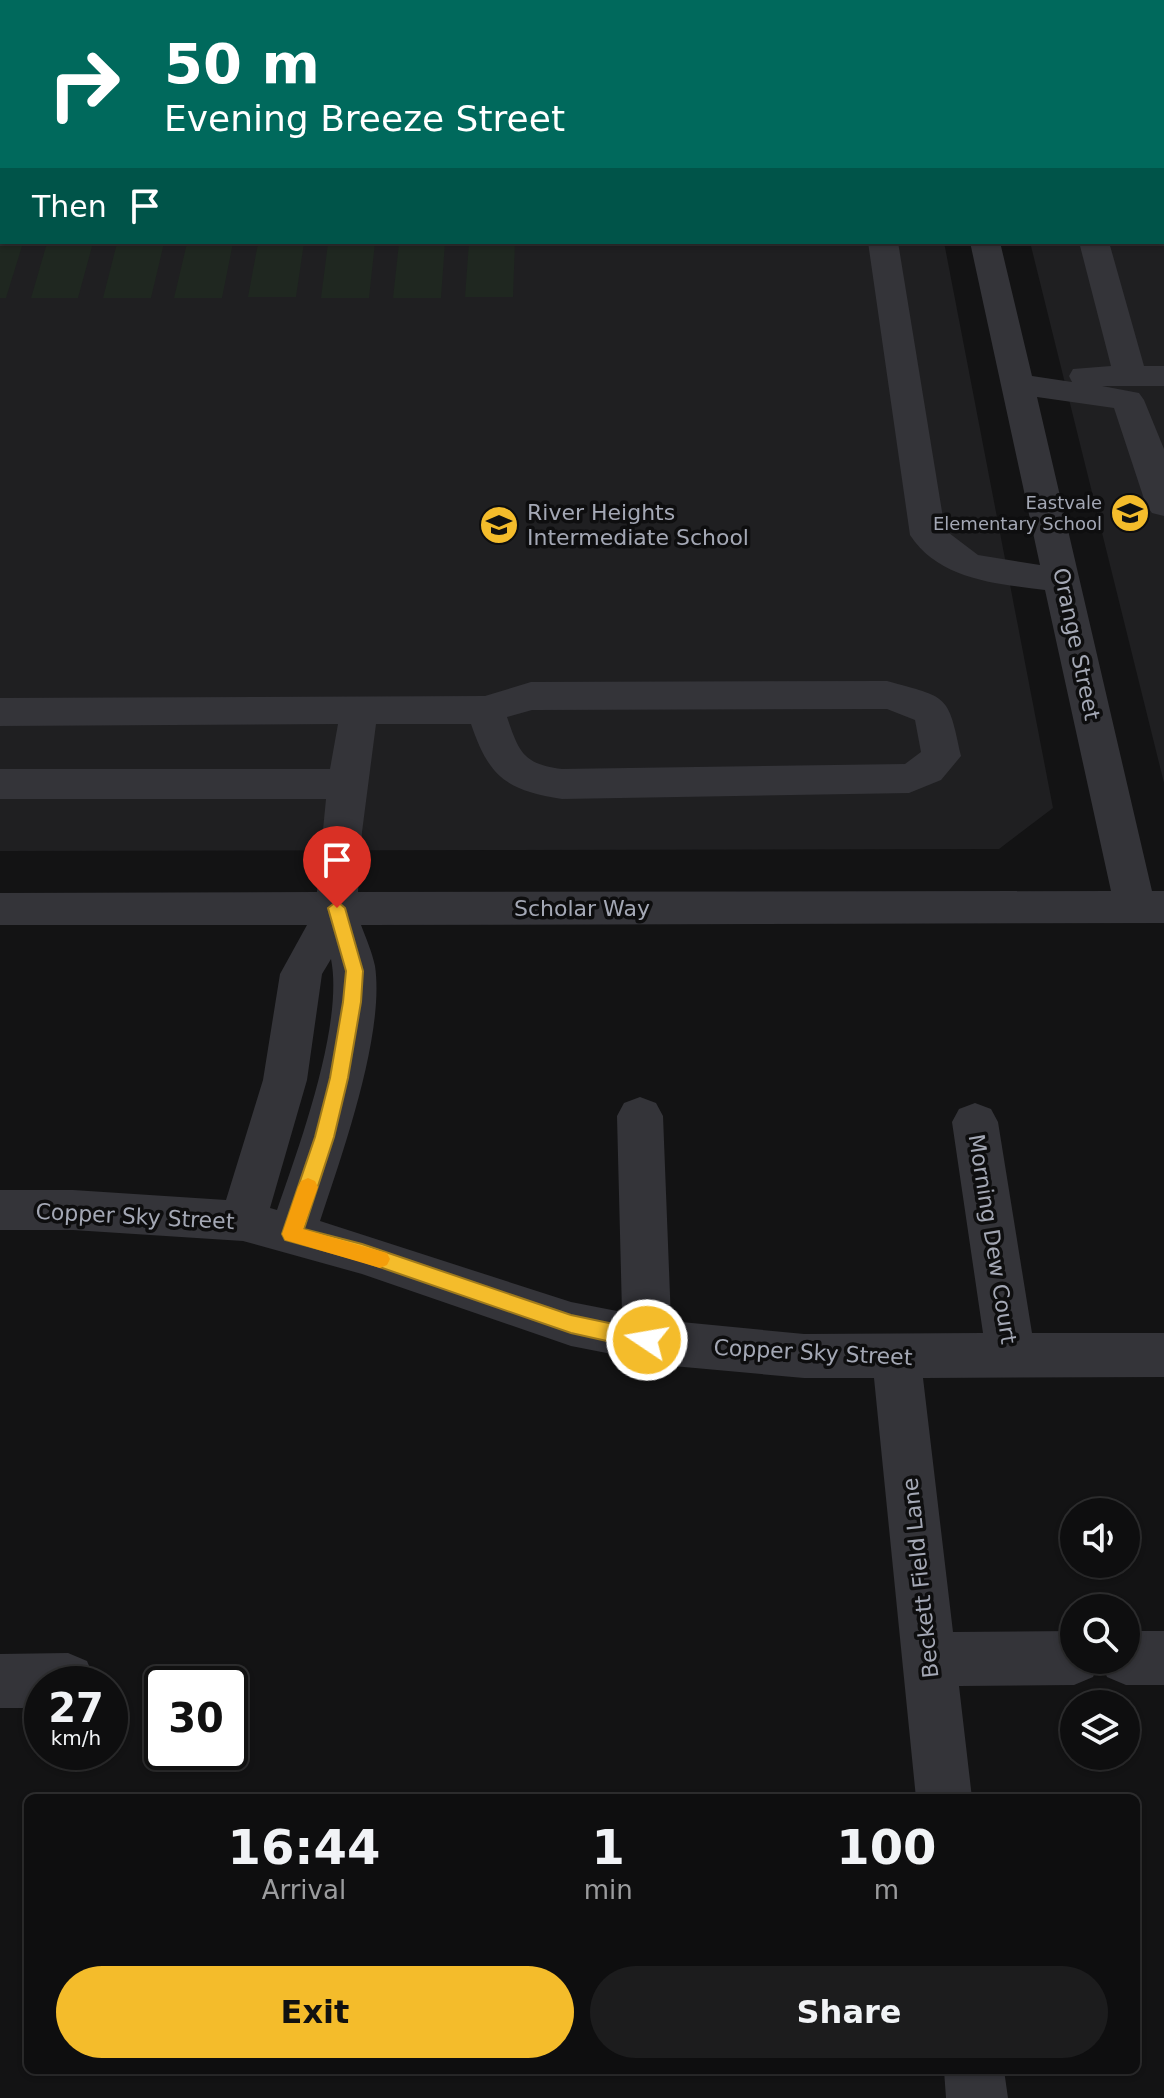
<!DOCTYPE html>
<style>
:root{--surface:#0e0e0f;--page:#1c1c1d;--text:#f1f3f6;--muted:#9b9c9e;--line:#2e2e2f;--accent:#f4bc2b}
body{margin:0;font-family:"DejaVu Sans",sans-serif;background:var(--page);color:var(--text);height:100vh;display:flex;flex-direction:column;font-size:30px;white-space:nowrap}
*{box-sizing:border-box;margin:0}
p{font-size:26px;color:var(--muted)}
.icon{flex:none;width:44px;height:44px;fill:none;stroke:currentColor;stroke-width:2;stroke-linecap:round;stroke-linejoin:round}
.map{position:relative;flex:1;overflow:hidden}
.side{position:absolute;left:24px;top:1794px;width:1116px;height:280px;display:flex;flex-direction:column;background:var(--surface);border-radius:12px;box-shadow:0 2px 6px #0004,0 0 0 2px var(--line)}
.side>*{flex:none}
.banner{position:absolute;left:0px;top:0px;width:1164px;height:244px;box-shadow:0 2px 6px #0004,0 0 0 2px var(--line);background:#00695c;color:#fff;overflow:hidden}
.tools{position:absolute;left:1060px;top:1498px;display:grid;gap:16px}
.tools a{display:grid;place-items:center;width:80px;height:80px;border-radius:50%;background:var(--surface);box-shadow:0 2px 6px #0004,0 0 0 2px var(--line);font-size:40px}
.speed{position:absolute;left:24px;top:1666px;display:flex;gap:16px;font-size:40px;font-weight:700;text-align:center}
.speed>*{display:grid;place-content:center;width:104px;height:104px;border-radius:50%;background:var(--surface);box-shadow:0 2px 6px #0004,0 0 0 2px var(--line);line-height:1}
.speed small{font-size:20px;font-weight:400}
.speed .limit{border:4px solid #111;border-radius:12px;background:#fff;color:#111}
.pin{position:absolute;display:grid;place-items:center;width:68px;height:68px;color:#fff;margin:-82px -34px;border-radius:50% 50% 50% 0;rotate:-45deg;box-shadow:0 0 8px #0007}
.pin .icon{rotate:45deg}
.me{position:absolute;width:88px;margin:-44px;rotate:282deg;stroke-linejoin:round;filter:drop-shadow(0 0 6px #0008)}
.turn{display:flex;align-items:center;gap:28px;height:168px;padding:0 32px;font-size:36px}
.turn .icon{width:104px;height:104px;stroke-width:2.5}
.turn b{display:block;font-size:56px;line-height:68px}
.then{display:flex;align-items:center;height:76px;padding:0 32px;background:#0003;gap:16px;font-size:30px}
.eta{display:flex;justify-content:space-evenly;align-items:center;height:136px;text-align:center}
.eta b{font-size:48px;font-weight:800;line-height:56px}
.cta{display:flex;gap:16px;margin-top:auto;padding:16px 32px}
.cta a{flex:1;height:92px;border-radius:48px;background:var(--accent);color:#111;font-size:32px;font-weight:800;line-height:92px;text-align:center}
.cta a+a{background:var(--page);color:var(--text)}
.map>svg:first-child{display:block}
.built{fill:#1f1f21}
.green{fill:#1f2720}
.lines{fill:none;stroke-linecap:round;stroke-linejoin:round}
.minor{fill:#343439;fill-rule:evenodd}
.route{fill:#f4bc2b;stroke:#9f7a1c;stroke-width:2}
.slow{fill:#f59e0b}
.labels{text-anchor:middle;stroke-width:7;stroke-linejoin:round;paint-order:stroke}
.far-poi-label{font-size:18px;fill:#a4a8b5;stroke:#0e0e0f;text-anchor:end}
.poi-label{font-size:22px;fill:#a4a8b5;stroke:#0e0e0f;text-anchor:start}
.street-label{font-size:22px;fill:#a4a8b5;stroke:#0e0e0f}
</style>
<div class="map">
<svg width="1164" height="2098" viewBox="0 0 1164 2098">
<rect width="100%" height="100%" fill="#131314"/>
<path class="built" d="M 0,0 L 897,0 L 2,2 L 2,242 L 944,242 L 1053,808 L 999,849 L 0,851 Z
M 1162,146 L 1164,146 L 1164,783 L 1030,242 L 1162,242 Z"/>
<path class="green" d="M 0,0 L 257,0 L 2,2 L 0,128 Z
M 469,242 L 515,242 L 513,297 L 465,297 Z
M 0,243 L 23,243 L 6,298 L 0,298 Z
M 47,243 L 93,243 L 78,298 L 31,298 Z
M 117,243 L 164,243 L 151,298 L 103,298 Z
M 187,243 L 233,243 L 222,298 L 174,298 Z
M 258,243 L 304,243 L 296,297 L 248,297 Z
M 328,243 L 375,243 L 369,298 L 321,298 Z
M 399,243 L 445,243 L 441,298 L 393,298 Z"/>
<g class="lines">
<path class="minor" d="M 919,0 L 945,0 L 945,2 L 919,2 Z
M 1150,0 L 1164,0 L 1164,12 L 1162,2 Z
M 1162,221 L 1164,221 L 1164,246 L 1152,242 L 1162,242 Z
M 868,242 L 898,242 L 945,530 L 978,555 L 1040,565 L 970,242 L 1000,242 L 1032,376 L 1072,382 L 1069,376 L 1073,369 L 1111,366 L 1079,242 L 1109,242 L 1144,366 L 1164,366 L 1164,386 L 1102,386 L 1139,393 L 1144,400 L 1164,449 L 1164,516 L 1152,513 L 1146,505 L 1114,408 L 1037,397 L 1152,891 L 1164,891 L 1164,923 L 361,925 C 366,938 372,952 375,966 C 385,1034 342,1155 320,1221 L 571,1302 L 622,1312 L 617,1116 L 624,1103 L 640,1097 L 656,1103 L 663,1116 L 671,1321 L 804,1334 L 983,1333 L 952,1122 L 959,1109 L 975,1103 L 991,1109 L 998,1122 L 1032,1333 L 1164,1333 L 1164,1377 L 923,1378 L 953,1632 L 1074,1631 L 1074,1660 L 1126,1660 L 1126,1631 L 1164,1631 L 1164,1685 L 1126,1685 L 1107,1677 L 1100,1660 L 1093,1677 L 1074,1685 L 959,1686 L 972,1798 L 916,1798 L 874,1378 L 804,1378 L 673,1366 L 571,1346 L 362,1274 L 243,1241 L 73,1230 L 0,1230 L 0,1190 L 73,1190 L 226,1200 L 263,1080 L 280,974 L 307,925 L 0,925 L 0,893 L 317,892 L 326,799 L 0,799 L 0,769 L 330,769 L 338,724 L 0,726 L 0,698 L 485,696 L 531,682 L 887,681 C 948,698 948,693 961,756 L 941,780 L 909,793 L 562,799 C 506,790 489,777 471,724 L 376,724 L 362,832 L 358,892 L 1111,891 L 1045,590 C 998,584 939,580 910,535 ZM 887,709 L 915,720 L 921,752 L 905,764 L 562,769 C 523,764 519,752 507,717 L 532,710 ZM 331,959 C 344,1024 299,1147 277,1210 L 270,1208 L 307,1080 L 322,974 Z
M 68,1653 L 87,1661 L 95,1680 L 94,1684 L 42,1684 L 42,1708 L 0,1708 L 0,1654 Z
M 944,2070 L 1004,2070 L 1008,2098 L 946,2098 Z"/>
</g>
<path class="route" d="M 337,901 L 345,908 L 363,971 L 361,1002 L 348,1078 L 334,1137 L 304,1229 L 362,1244 L 571,1315 L 647,1331 L 655,1334 L 657,1340 L 655,1347 L 647,1350 L 571,1333 L 362,1261 L 285,1240 L 282,1234 L 315,1137 L 330,1078 L 343,1002 L 346,971 L 328,908 Z"/>
<path class="slow" d="M 308,1178 L 315,1181 L 318,1187 L 303,1229 L 387,1253 L 390,1259 L 387,1265 L 380,1268 L 285,1240 L 282,1234 L 298,1187 L 301,1181 Z"/>
<defs>
<symbol id="school-disc" viewBox="-11 -11 22 22"><circle r="9.5" fill="#f4bc2b" stroke="#0e0e0f"/><path d="M0-5L7-2L0 1L-7-2ZM-4 1L0 2.5L4 1V4Q0 6-4 4Z" fill="#111"/></symbol>
</defs>
<g fill-rule="evenodd">
<use href="#school-disc" x="1108" y="491" width="44" height="44"/>
<use href="#school-disc" x="477" y="503" width="44" height="44"/>
</g>
<g class="labels">
<g class="far-poi-label">
<text x="1102" y="509">Eastvale<tspan x="1102" dy="21">Elementary School</tspan></text>
</g>
<g class="poi-label">
<text x="527" y="520">River Heights<tspan x="527" dy="25">Intermediate School</tspan></text>
</g>
<g class="street-label">
<text transform="translate(1077 644) rotate(78)" y="8">Orange Street</text>
<text x="582" y="916">Scholar Way</text>
<text transform="translate(135 1216) rotate(3)" y="8">Copper Sky Street</text>
<text transform="translate(993 1239) rotate(81)" y="8">Morning Dew Court</text>
<text transform="translate(813 1352) rotate(3)" y="8">Copper Sky Street</text>
<text transform="translate(920 1578) rotate(-96)" y="8">Beckett Field Lane</text>
</g>
</g>
</svg>
<div class="tools">
<a><svg class="icon" aria-label="sound" viewBox="0 0 24 24"><path d="M4 9h4l5-4v14l-5-4H4zM17 9q2 3 0 6"/></svg></a>
<a><svg class="icon" aria-label="search" viewBox="0 0 24 24"><circle cx="10" cy="10" r="6"/><path d="M15 15l6 6"/></svg></a>
<a><svg class="icon" aria-label="layers" viewBox="0 0 24 24"><path d="M12 4l9 5-9 5-9-5zM3 14l9 5 9-5"/></svg></a>
</div>
<div class="speed"><div>27<small>km/h</small></div><div class="limit">30</div></div>
<div class="pin" style="left:337px;top:908px;background:#d93025"><svg class="icon" aria-label="arrive" viewBox="0 0 24 24"><path d="M6 21V4h12l-3 4 3 4H6"/></svg></div>
<svg class="me" style="left:647px;top:1340px" viewBox="-20 -20 40 40"><circle r="17" fill="#f4bc2b" stroke="#fff" stroke-width="3"/><path d="M0-11L8 9 0 5-8 9z" fill="#fff"/></svg>
<div class="banner">
<div class="turn"><svg class="icon" aria-label="right" viewBox="0 0 24 24"><path d="M7 20v-9h11M14 6l5 5-5 5"/></svg><div><b>50 m</b>Evening Breeze Street</div></div>
<div class="then">Then<svg class="icon" aria-label="arrive" viewBox="0 0 24 24"><path d="M6 21V4h12l-3 4 3 4H6"/></svg></div>
</div>
<section class="side">
<div class="eta">
<div><b>16:44</b><p>Arrival</p></div>
<div><b>1</b><p>min</p></div>
<div><b>100</b><p>m</p></div>
</div>
<div class="cta"><a>Exit</a><a>Share</a></div>
</section>
</div>
